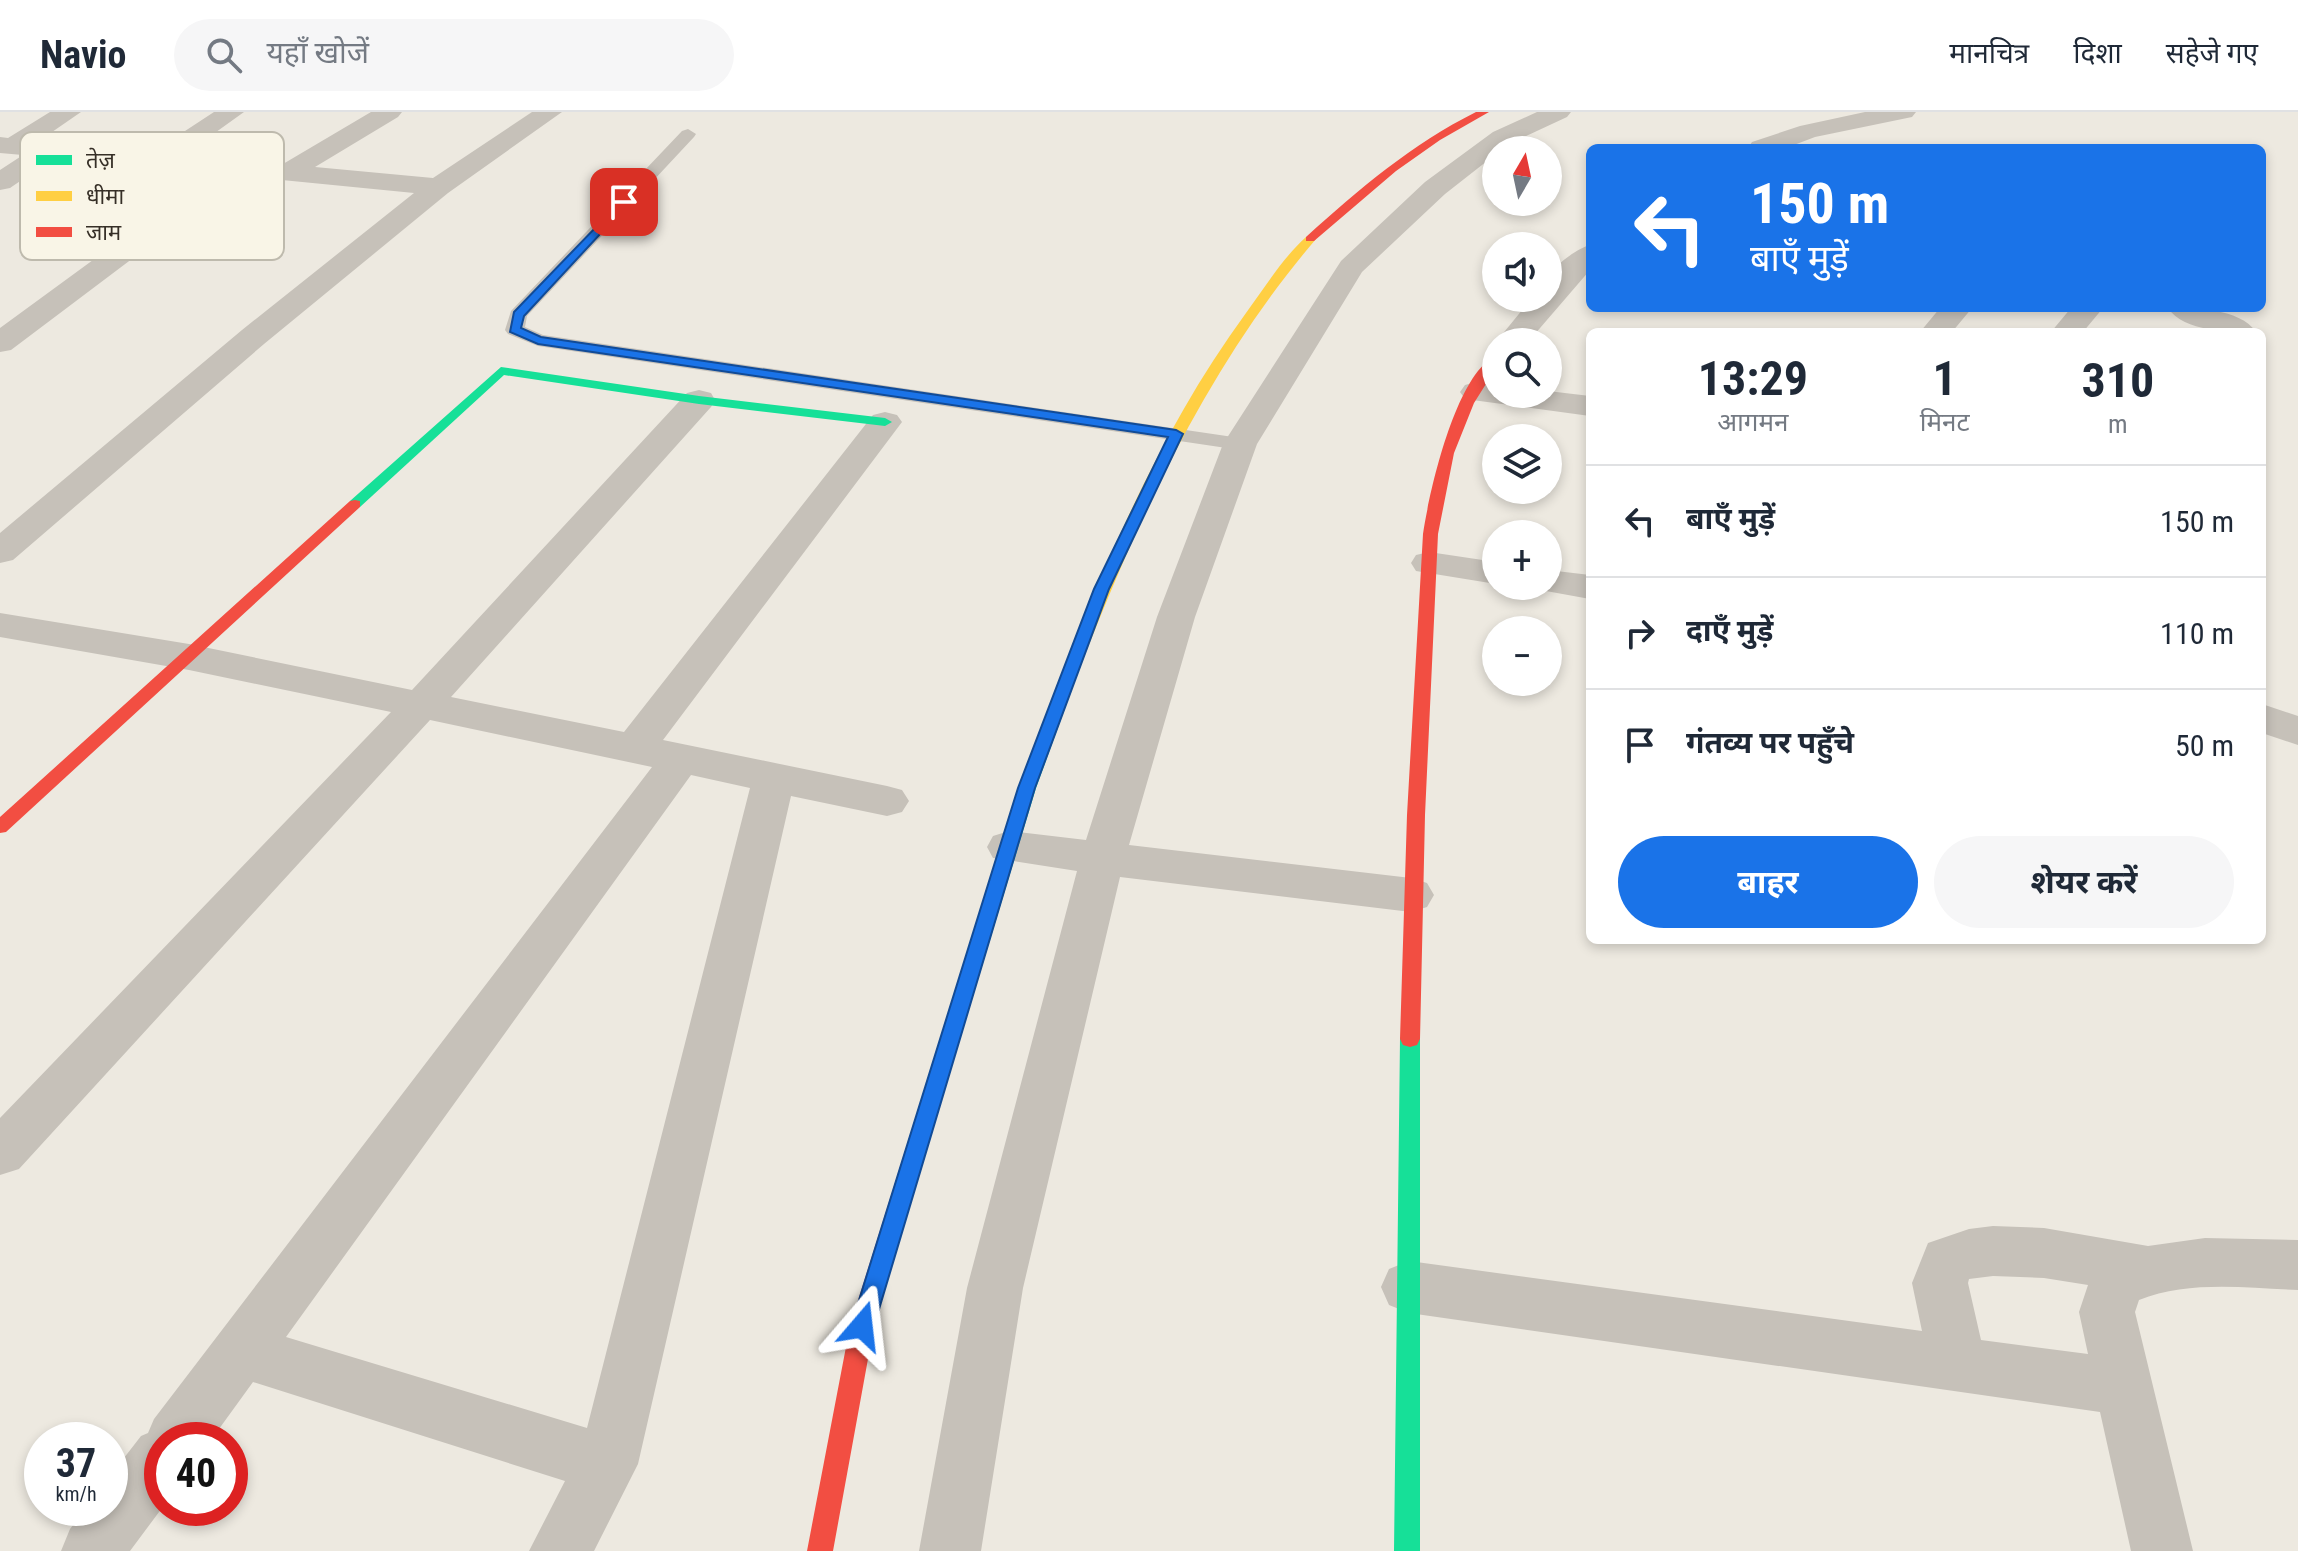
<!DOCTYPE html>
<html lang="hi">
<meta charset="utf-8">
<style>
:root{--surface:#fff;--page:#f6f6f7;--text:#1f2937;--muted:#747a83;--line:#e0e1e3;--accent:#1a73e8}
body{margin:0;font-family:"Roboto Condensed","Noto Sans Devanagari",sans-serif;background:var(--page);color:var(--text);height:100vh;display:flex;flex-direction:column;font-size:30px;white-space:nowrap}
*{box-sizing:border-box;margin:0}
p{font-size:26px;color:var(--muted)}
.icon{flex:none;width:44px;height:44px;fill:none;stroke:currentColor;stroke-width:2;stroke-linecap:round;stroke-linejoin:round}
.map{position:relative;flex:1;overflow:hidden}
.sheet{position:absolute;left:1586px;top:216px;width:680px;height:616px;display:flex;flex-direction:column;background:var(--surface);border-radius:12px;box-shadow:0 4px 12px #0003}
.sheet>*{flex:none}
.banner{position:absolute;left:1586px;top:32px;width:680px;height:168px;border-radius:12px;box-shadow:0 4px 12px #0003;background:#1a73e8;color:#fff;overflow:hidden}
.needle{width:52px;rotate:9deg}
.tools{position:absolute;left:1482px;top:24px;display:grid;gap:16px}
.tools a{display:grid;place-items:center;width:80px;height:80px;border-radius:50%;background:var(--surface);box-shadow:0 4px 12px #0003;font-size:40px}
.speed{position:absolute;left:24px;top:1310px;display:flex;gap:16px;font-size:40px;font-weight:700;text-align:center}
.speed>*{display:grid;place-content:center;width:104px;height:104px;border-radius:50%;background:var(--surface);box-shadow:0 4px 12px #0003;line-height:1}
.speed small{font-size:20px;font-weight:400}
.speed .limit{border:12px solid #d22;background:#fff;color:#111}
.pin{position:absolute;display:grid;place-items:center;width:68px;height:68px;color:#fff;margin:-34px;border-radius:16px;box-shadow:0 4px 12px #0006}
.me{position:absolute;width:88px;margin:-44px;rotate:17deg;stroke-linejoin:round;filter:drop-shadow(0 0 6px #0008)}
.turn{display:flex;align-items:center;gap:28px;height:168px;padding:0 32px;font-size:36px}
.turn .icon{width:104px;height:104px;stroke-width:2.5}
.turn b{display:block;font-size:56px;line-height:68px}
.eta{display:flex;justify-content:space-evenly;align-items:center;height:136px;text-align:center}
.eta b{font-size:48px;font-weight:700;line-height:56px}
.action{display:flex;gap:16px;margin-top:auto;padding:16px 32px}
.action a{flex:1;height:92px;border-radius:48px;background:var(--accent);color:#fff;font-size:32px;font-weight:700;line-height:92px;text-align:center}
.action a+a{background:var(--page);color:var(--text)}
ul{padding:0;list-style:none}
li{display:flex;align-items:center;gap:24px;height:112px;padding:0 32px;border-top:2px solid var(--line)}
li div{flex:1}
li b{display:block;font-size:30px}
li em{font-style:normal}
header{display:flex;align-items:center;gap:48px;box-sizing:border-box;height:112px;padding:0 40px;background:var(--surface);border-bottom:2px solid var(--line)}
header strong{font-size:38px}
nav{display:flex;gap:44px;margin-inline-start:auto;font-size:28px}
.search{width:560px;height:72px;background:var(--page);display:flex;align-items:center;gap:20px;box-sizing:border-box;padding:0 28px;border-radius:44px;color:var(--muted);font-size:30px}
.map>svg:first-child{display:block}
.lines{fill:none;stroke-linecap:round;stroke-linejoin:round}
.lane{fill:#c6c1b9;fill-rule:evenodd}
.street{fill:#c6c1b9;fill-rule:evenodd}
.fast{fill:#16e098;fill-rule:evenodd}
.slow{fill:#ffcf43;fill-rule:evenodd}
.jam{fill:#f24e42;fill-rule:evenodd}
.route{fill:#1a73e8;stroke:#114b97;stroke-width:2}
.key{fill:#f9f5e7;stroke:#bebaad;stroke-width:2}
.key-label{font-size:22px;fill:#362f27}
</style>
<header>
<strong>Navio</strong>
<div class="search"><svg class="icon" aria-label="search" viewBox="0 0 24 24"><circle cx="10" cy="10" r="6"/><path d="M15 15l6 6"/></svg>यहाँ खोजें</div>
<nav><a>मानचित्र</a><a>दिशा</a><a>सहेजे गए</a></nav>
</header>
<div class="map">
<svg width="2298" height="1439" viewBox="0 0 2298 1439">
<rect width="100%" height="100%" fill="#ede9e0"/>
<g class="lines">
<path class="lane" d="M 688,17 L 696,22 L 694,25 L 527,204 L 525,215 L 543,223 L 1240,326 L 1251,332 L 1240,338 L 538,234 L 508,222 L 505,218 L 511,199 L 682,19 Z"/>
<path class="street" d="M 50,0 L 81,0 L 39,29 L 153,40 L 214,0 L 244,0 L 184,43 L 283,52 L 371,0 L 402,0 L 398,5 L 315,55 L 433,66 L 532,0 L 562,0 L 448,81 L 264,232 L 13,448 L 0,451 L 0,421 L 242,218 L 414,81 L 242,64 L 11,238 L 0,240 L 0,216 L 212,61 L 54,46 L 10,76 L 0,78 L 0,58 L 23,43 L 0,41 L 0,25 L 8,26 Z
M 1537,0 L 1571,0 L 1567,5 L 1496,38 L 1496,42 L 1445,82 L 1362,160 L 1257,332 L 1195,505 L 1129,733 L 1411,766 L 1427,771 L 1434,783 L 1427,795 L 1411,800 L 1120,765 L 1023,1176 L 981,1439 L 919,1439 L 967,1176 L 1077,759 L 993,746 L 987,735 L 993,724 L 1009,719 L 1086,728 L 1157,505 L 1223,332 L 1341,149 L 1425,70 L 1493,20 Z
M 1865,0 L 1916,0 L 1912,5 L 1815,25 L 1786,36 L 1748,36 L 1752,30 L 1800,14 Z
M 1590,133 L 1590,158 L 1528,230 L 1496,230 L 1532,186 L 1548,186 C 1548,180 1546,171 1548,166 C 1554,153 1578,136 1590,133 Z
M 1940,196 L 1972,196 L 1952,220 L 1920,220 Z
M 2071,196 L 2103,196 L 2083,220 L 2051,220 Z
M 2168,196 C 2194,196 2240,196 2256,220 C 2230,220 2184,220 2168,196 Z
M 1476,270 L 1496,273 L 1496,282 L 1548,282 L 1548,279 L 1590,284 L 1590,304 L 1465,287 L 1460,280 L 1465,273 Z
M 699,278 L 711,281 L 715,288 L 711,295 L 451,585 L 624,620 L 873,303 L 885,300 L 897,303 L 902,310 L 663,628 L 887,674 L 902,678 L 909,689 L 902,700 L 887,704 L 791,684 L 638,1352 L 594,1439 L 529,1439 L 565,1369 L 253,1270 L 211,1328 L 162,1328 L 162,1396 L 130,1439 L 61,1439 L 70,1417 L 86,1396 L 110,1396 L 110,1364 L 141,1324 L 148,1321 L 154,1307 L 652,655 L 430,608 L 19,1057 L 0,1063 L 0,1006 L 391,600 L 189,558 L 0,525 L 0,501 L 189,532 L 412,578 L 687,281 ZM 691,663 L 750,676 L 587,1316 L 286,1225 Z
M 1429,440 L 1496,450 L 1496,472 L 1416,459 L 1411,451 L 1416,443 Z
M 1548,458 L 1590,463 L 1590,487 L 1535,477 L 1533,474 L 1548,474 Z
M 2262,592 L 2298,604 L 2298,633 L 2262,621 Z
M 1993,1114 L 2044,1116 L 2148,1134 L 2205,1126 L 2298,1128 L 2298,1178 C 2247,1176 2188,1168 2139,1188 L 2135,1200 L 2193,1439 L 2131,1439 L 2100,1300 L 1409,1201 L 1389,1193 L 1381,1175 L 1389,1157 L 1409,1149 L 1922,1219 L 1912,1171 L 1928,1131 L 1969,1117 ZM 1993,1164 L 2044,1166 L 2088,1173 L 2079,1200 L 2088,1242 L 1981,1228 L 1968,1171 L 1969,1167 Z"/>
<path class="fast" d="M 501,255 L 699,284 L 885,306 L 892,310 L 885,314 L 699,292 L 504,263 L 360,395 L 350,395 L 350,389 Z
M 1067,564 L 1075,569 L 1036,676 L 957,937 L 954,943 L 947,945 L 940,943 L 937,937 L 1018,676 L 1059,569 Z
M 1410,919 L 1417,921 L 1420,927 L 1420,1439 L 1394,1439 L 1400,927 L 1403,921 Z"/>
<path class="slow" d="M 1306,125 L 1316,127 C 1205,257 1136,410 1075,569 L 1073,573 L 1061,573 L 1059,569 C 1109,440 1164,313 1246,201 C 1265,175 1282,147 1306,125 Z"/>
<path class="jam" d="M 1476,0 L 1489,0 L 1440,28 L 1396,59 L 1314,129 L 1306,129 L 1306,125 C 1359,77 1412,32 1476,0 Z
M 1496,244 L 1496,256 L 1474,291 L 1454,341 L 1438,422 L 1425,703 L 1420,927 L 1417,933 L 1410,935 L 1403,933 L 1400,927 L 1407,703 L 1423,422 C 1429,381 1456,261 1496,244 Z
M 355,388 L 360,389 L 360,395 L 6,720 L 0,721 L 0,705 L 350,389 Z
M 947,929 L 954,931 L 957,937 L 874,1214 L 833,1439 L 807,1439 L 850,1214 L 937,937 L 940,931 Z"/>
</g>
<path class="route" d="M 624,86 L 628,87 L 628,92 L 524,204 L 521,216 L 541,225 L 1176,318 L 1183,322 L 1109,477 L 1035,676 L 874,1214 L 871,1221 L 862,1225 L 854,1221 L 851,1214 L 1018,676 L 1094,477 L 1168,325 L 538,232 L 510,220 L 514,200 Z"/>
<rect x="20" y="20" width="264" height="128" rx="12" class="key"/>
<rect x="36" y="43" width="36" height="10" fill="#16e098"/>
<rect x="36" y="79" width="36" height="10" fill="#ffcf43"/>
<rect x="36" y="115" width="36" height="10" fill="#f24e42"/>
<g class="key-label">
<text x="86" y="56">तेज़</text>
<text x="86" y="92">धीमा</text>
<text x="86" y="128">जाम</text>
</g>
</svg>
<div class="tools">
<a><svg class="needle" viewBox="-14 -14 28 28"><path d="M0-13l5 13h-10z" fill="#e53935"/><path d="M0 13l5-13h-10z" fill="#747a83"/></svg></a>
<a><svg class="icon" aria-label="sound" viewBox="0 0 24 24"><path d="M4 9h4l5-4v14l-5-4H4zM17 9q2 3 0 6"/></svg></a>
<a><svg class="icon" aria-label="search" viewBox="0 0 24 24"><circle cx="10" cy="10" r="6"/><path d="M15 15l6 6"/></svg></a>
<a><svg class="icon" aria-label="layers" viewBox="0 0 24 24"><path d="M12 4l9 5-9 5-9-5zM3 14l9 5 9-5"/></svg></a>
<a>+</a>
<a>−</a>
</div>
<div class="speed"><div>37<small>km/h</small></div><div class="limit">40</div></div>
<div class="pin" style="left:624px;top:90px;background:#d93025"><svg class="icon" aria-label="arrive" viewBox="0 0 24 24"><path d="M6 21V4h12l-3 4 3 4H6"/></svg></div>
<svg class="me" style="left:862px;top:1214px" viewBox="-20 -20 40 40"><path d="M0-17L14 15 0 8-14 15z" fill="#1a73e8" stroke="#fff" stroke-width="4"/></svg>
<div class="banner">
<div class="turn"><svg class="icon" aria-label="left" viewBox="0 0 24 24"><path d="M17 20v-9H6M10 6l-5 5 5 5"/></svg><div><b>150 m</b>बाएँ मुड़ें</div></div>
</div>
<section class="sheet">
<div class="eta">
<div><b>13:29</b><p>आगमन</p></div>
<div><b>1</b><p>मिनट</p></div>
<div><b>310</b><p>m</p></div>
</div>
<ul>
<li><svg class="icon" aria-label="left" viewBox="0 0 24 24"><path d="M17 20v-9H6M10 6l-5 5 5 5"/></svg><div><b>बाएँ मुड़ें</b></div><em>150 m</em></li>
<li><svg class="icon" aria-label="right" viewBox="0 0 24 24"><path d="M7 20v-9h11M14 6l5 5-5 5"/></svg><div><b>दाएँ मुड़ें</b></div><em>110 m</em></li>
<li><svg class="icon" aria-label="arrive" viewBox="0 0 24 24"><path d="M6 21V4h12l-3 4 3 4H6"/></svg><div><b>गंतव्य पर पहुँचे</b></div><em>50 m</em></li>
</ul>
<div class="action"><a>बाहर</a><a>शेयर करें</a></div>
</section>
</div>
